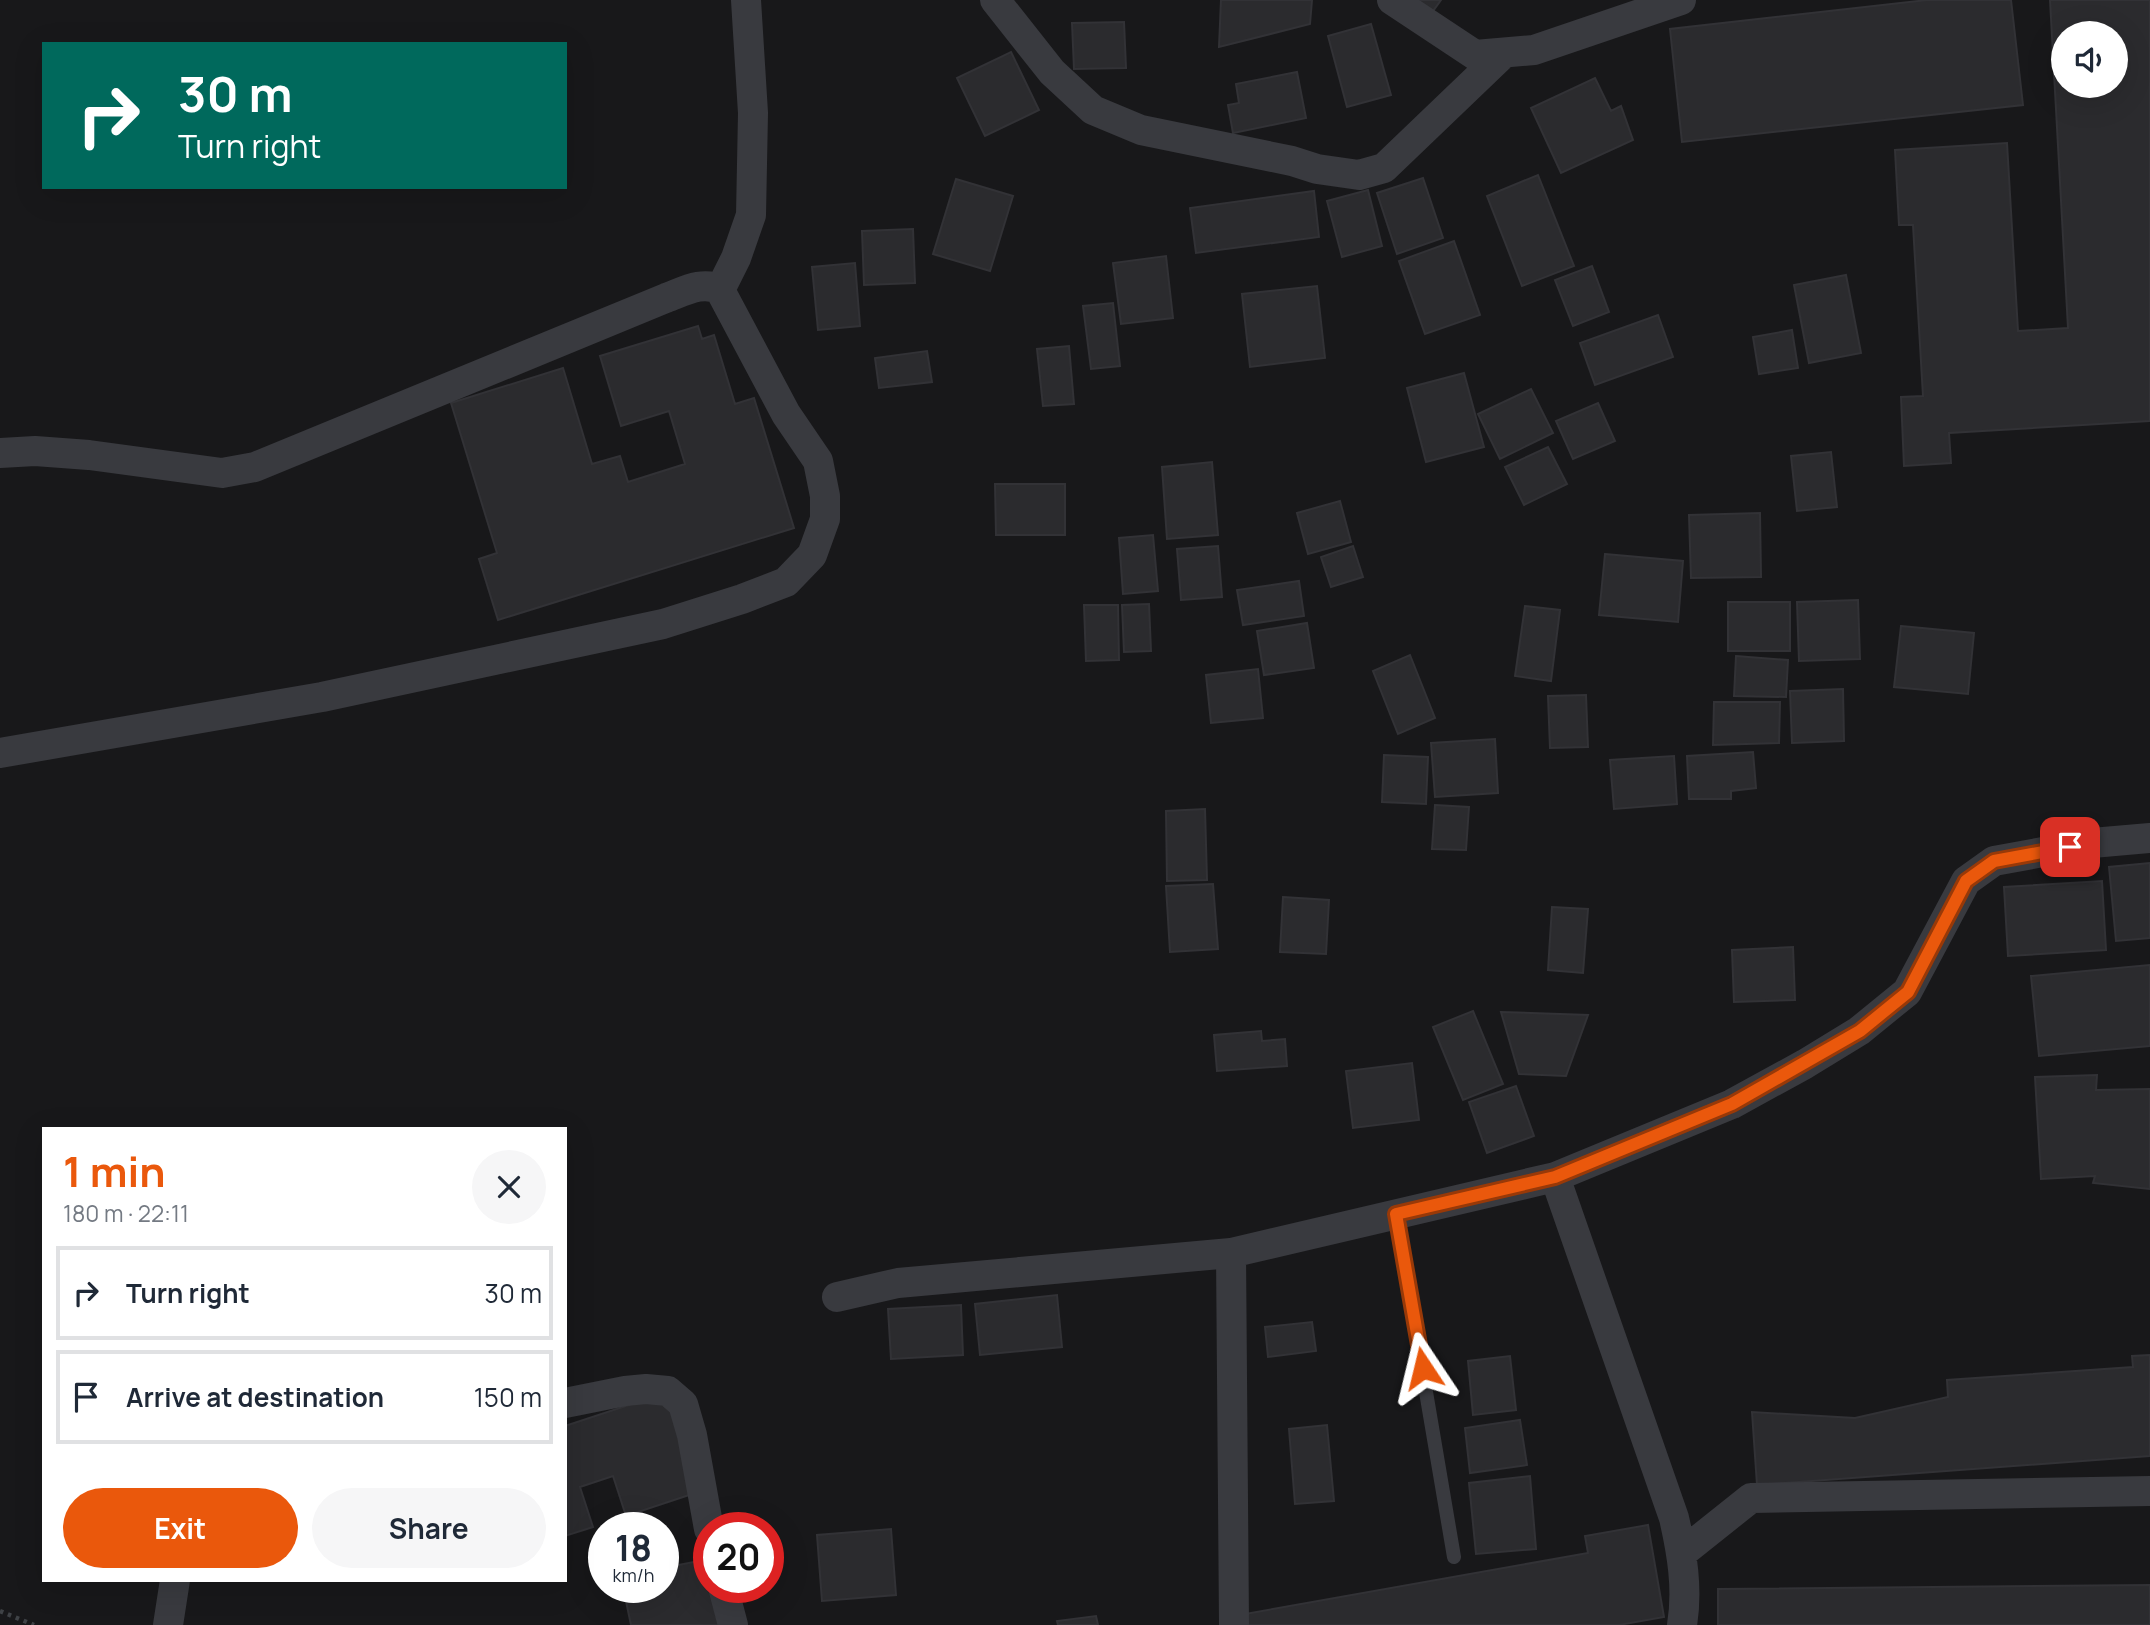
<!DOCTYPE html>
<meta charset="utf-8">
<style>
:root{--surface:#fff;--page:#f6f6f7;--text:#1f2937;--muted:#747a83;--line:#e0e1e3;--accent:#ea580c}
body{margin:0;font-family:Manrope,sans-serif;background:var(--page);color:var(--text);height:100vh;display:flex;flex-direction:column;font-size:26px;white-space:nowrap}
*{box-sizing:border-box;margin:0}
p{font-size:23px;color:var(--muted)}
.icon{flex:none;width:38px;height:38px;fill:none;stroke:currentColor;stroke-width:2;stroke-linecap:round;stroke-linejoin:round}
.map{position:relative;flex:1;overflow:hidden}
.sheet{position:absolute;left:42px;top:1127px;width:525px;height:455px;display:flex;flex-direction:column;background:var(--surface);border-radius:0px;box-shadow:0 7px 28px #0002}
.sheet>*{flex:none}
.hud{position:absolute;left:42px;top:42px;width:525px;height:147px;border-radius:0px;box-shadow:0 7px 28px #0002;background:#00695c;color:#fff;overflow:hidden}
.tools{position:absolute;left:2051px;top:21px;display:grid;gap:14px}
.tools a{display:grid;place-items:center;width:77px;height:77px;border-radius:50%;background:var(--surface);box-shadow:0 7px 28px #0002;font-size:35px}
.speed{position:absolute;left:588px;top:1512px;display:flex;gap:14px;font-size:35px;font-weight:700;text-align:center}
.speed>*{display:grid;place-content:center;width:91px;height:91px;border-radius:50%;background:var(--surface);box-shadow:0 7px 28px #0002;line-height:1}
.speed small{font-size:18px;font-weight:400}
.speed .limit{border:10px solid #d22;background:#fff;color:#111}
.pin{position:absolute;display:grid;place-items:center;width:60px;height:60px;color:#fff;margin:-30px;border-radius:14px;box-shadow:0 4px 10px #0006}
.me{position:absolute;width:77px;margin:-38px;rotate:350deg;stroke-linejoin:round;filter:drop-shadow(0 0 5px #0008)}
.turn{display:flex;align-items:center;gap:24px;height:147px;padding:0 21px;font-size:32px}
.turn .icon{width:91px;height:91px;stroke-width:2.5}
.turn b{display:block;font-size:49px;line-height:60px}
.round{display:grid;place-items:center;flex:none;width:74px;height:74px;border-radius:37px;background:var(--page)}
.summary{display:flex;align-items:center;justify-content:space-between;height:119px;padding:0 21px}
h1{font-size:42px;font-weight:700;line-height:52px;color:var(--accent)}
.cta{display:flex;gap:14px;margin-top:auto;padding:14px 21px}
.cta a{flex:1;height:80px;border-radius:42px;background:var(--accent);color:#fff;font-size:28px;font-weight:700;line-height:80px;text-align:center}
.cta a+a{background:var(--page);color:var(--text)}
ul{padding:0;list-style:none}
li{display:flex;align-items:center;gap:21px;height:94px;margin:0 14px 10px;padding:0 7px;border:4px solid var(--line);border-radius:0px}
li div{flex:1}
li b{display:block;font-size:26px}
li em{font-style:normal}
.map>svg:first-child{display:block}
.building{fill:#2b2b2e;stroke:#323236;stroke-width:2;fill-rule:evenodd}
.lines{fill:none;stroke-linecap:round;stroke-linejoin:round}
.path{stroke:#3f4246;stroke-width:4.5;stroke-dasharray:3.5 5;stroke-linecap:butt}
.lane{stroke:#393a3f;stroke-width:14}
.street{stroke:#393a3f;stroke-width:30}
.route-casing{stroke:#983908;stroke-width:18}
.route{stroke:#ea580c;stroke-width:12}
</style>
<div class="map">
<svg width="2150" height="1625" viewBox="0 0 2150 1625">
<rect width="100%" height="100%" fill="#18181a"/>
<path class="building" d="M 1221,0 L 1312,0 L 1310,24 L 1219,47 Z
M 1403,0 L 1441,0 L 1428,18 Z
M 1927,0 L 2011,0 L 2023,105 L 1682,142 L 1670,29 Z
M 2050,0 L 2150,0 L 2150,421 L 1949,433 L 1951,463 L 1904,466 L 1901,397 L 1923,396 L 1913,225 L 1899,225 L 1895,150 L 2007,143 L 2018,331 L 2068,328 ZM 2063,33 L 2116,33 L 2116,86 L 2063,86 Z
M 1124,22 L 1126,68 L 1074,69 L 1072,23 Z
M 1371,24 L 1391,95 L 1347,107 L 1328,36 Z
M 1011,52 L 1039,110 L 985,136 L 957,78 Z
M 1297,72 L 1306,118 L 1233,133 L 1228,105 L 1239,103 L 1236,84 Z
M 1595,78 L 1611,111 L 1621,106 L 1633,140 L 1561,173 L 1531,108 Z
M 1538,175 L 1574,266 L 1522,286 L 1487,196 Z
M 1423,178 L 1443,238 L 1397,254 L 1377,193 Z
M 956,179 L 1013,196 L 990,271 L 933,254 Z
M 1368,190 L 1382,246 L 1342,257 L 1327,201 Z
M 1314,191 L 1319,237 L 1196,253 L 1190,208 Z
M 913,229 L 915,283 L 864,285 L 862,231 Z
M 1454,241 L 1480,315 L 1425,334 L 1399,261 Z
M 1166,256 L 1173,318 L 1121,324 L 1113,263 Z
M 855,263 L 860,326 L 818,330 L 812,267 Z
M 1592,266 L 1609,312 L 1573,326 L 1555,280 Z
M 1846,275 L 1861,353 L 1809,363 L 1794,285 Z
M 1317,286 L 1325,358 L 1250,367 L 1242,294 Z
M 1113,303 L 1120,366 L 1091,369 L 1083,306 Z
M 1658,315 L 1673,357 L 1595,385 L 1580,343 Z
M 698,326 L 702,339 L 714,335 L 735,404 L 754,398 L 794,528 L 498,620 L 479,559 L 497,553 L 451,403 L 563,368 L 592,464 L 620,456 L 628,482 L 685,464 L 669,411 L 621,426 L 600,356 Z
M 1792,330 L 1798,368 L 1759,374 L 1753,337 Z
M 1069,346 L 1074,404 L 1043,406 L 1037,349 Z
M 927,351 L 932,382 L 879,388 L 875,358 Z
M 1464,373 L 1484,447 L 1426,462 L 1407,388 Z
M 1531,389 L 1553,433 L 1500,459 L 1478,414 Z
M 1598,403 L 1615,441 L 1573,459 L 1556,421 Z
M 1548,447 L 1567,484 L 1524,505 L 1505,467 Z
M 1831,452 L 1837,507 L 1797,511 L 1791,456 Z
M 1212,462 L 1218,535 L 1167,539 L 1162,467 Z
M 995,484 L 1065,484 L 1065,535 L 996,535 Z
M 1340,501 L 1351,542 L 1308,554 L 1297,513 Z
M 1760,513 L 1761,577 L 1691,578 L 1689,515 Z
M 1153,535 L 1158,591 L 1123,594 L 1119,538 Z
M 1218,546 L 1222,597 L 1181,600 L 1177,549 Z
M 1353,546 L 1363,577 L 1331,587 L 1321,557 Z
M 1605,554 L 1683,561 L 1678,622 L 1599,615 Z
M 1299,581 L 1304,616 L 1243,625 L 1237,590 Z
M 1858,600 L 1860,659 L 1799,661 L 1797,602 Z
M 1728,602 L 1790,602 L 1790,651 L 1728,651 Z
M 1149,604 L 1151,651 L 1124,652 L 1122,605 Z
M 1084,605 L 1118,605 L 1119,660 L 1086,661 Z
M 1525,606 L 1560,610 L 1551,681 L 1515,676 Z
M 1307,623 L 1314,668 L 1264,675 L 1257,631 Z
M 1901,626 L 1974,633 L 1968,694 L 1894,687 Z
M 1410,655 L 1435,718 L 1398,734 L 1373,671 Z
M 1736,656 L 1788,660 L 1786,697 L 1734,696 Z
M 1258,669 L 1263,718 L 1211,723 L 1206,675 Z
M 1843,689 L 1844,741 L 1792,743 L 1790,691 Z
M 1586,695 L 1588,747 L 1550,748 L 1548,696 Z
M 1714,702 L 1780,702 L 1779,743 L 1713,745 Z
M 1495,739 L 1498,793 L 1435,797 L 1431,743 Z
M 1753,752 L 1756,788 L 1731,791 L 1731,799 L 1689,799 L 1687,756 Z
M 1384,755 L 1428,757 L 1426,804 L 1382,802 Z
M 1674,756 L 1677,804 L 1614,809 L 1610,760 Z
M 1435,805 L 1469,807 L 1466,850 L 1432,849 Z
M 1205,809 L 1207,880 L 1167,881 L 1166,811 Z
M 2150,863 L 2150,938 L 2116,941 L 2109,867 Z
M 2102,881 L 2106,950 L 2008,956 L 2004,887 Z
M 1213,884 L 1218,949 L 1170,952 L 1166,886 Z
M 1283,897 L 1329,900 L 1326,954 L 1280,952 Z
M 1552,907 L 1588,909 L 1583,973 L 1548,970 Z
M 1793,947 L 1795,1000 L 1734,1002 L 1732,950 Z
M 2150,965 L 2150,1046 L 2039,1056 L 2031,976 Z
M 1473,1011 L 1503,1084 L 1463,1100 L 1433,1027 Z
M 1501,1012 L 1588,1015 L 1566,1076 L 1519,1074 Z
M 1261,1031 L 1262,1041 L 1285,1039 L 1287,1066 L 1217,1071 L 1214,1035 Z
M 1412,1063 L 1419,1120 L 1353,1128 L 1346,1071 Z
M 2097,1075 L 2096,1090 L 2150,1089 L 2150,1189 L 2093,1183 L 2095,1176 L 2041,1179 L 2035,1077 Z
M 1516,1086 L 1534,1136 L 1487,1153 L 1469,1102 Z
M 1057,1295 L 1062,1347 L 980,1355 L 975,1304 Z
M 961,1305 L 963,1355 L 891,1359 L 888,1309 Z
M 1312,1322 L 1316,1351 L 1268,1357 L 1265,1327 Z
M 2150,1355 L 2150,1456 L 1757,1485 L 1752,1412 L 1855,1418 L 1948,1397 L 1947,1380 L 2133,1367 L 2132,1356 Z
M 1510,1356 L 1516,1410 L 1473,1415 L 1468,1361 Z
M 665,1393 L 698,1492 L 626,1516 L 613,1476 L 580,1487 L 593,1527 L 565,1536 L 565,1426 Z
M 1520,1420 L 1527,1465 L 1470,1473 L 1465,1428 Z
M 1327,1425 L 1334,1501 L 1295,1504 L 1289,1429 Z
M 1530,1476 L 1536,1549 L 1476,1554 L 1469,1483 Z
M 1648,1525 L 1664,1617 L 1619,1625 L 1247,1625 L 1245,1614 L 1588,1553 L 1585,1536 Z
M 891,1529 L 896,1595 L 822,1601 L 817,1535 Z
M 709,1559 L 709,1587 L 723,1625 L 631,1625 L 623,1587 L 663,1587 L 663,1568 Z
M 2150,1585 L 2150,1625 L 1718,1625 L 1718,1589 Z
M 1096,1616 L 1098,1625 L 1058,1625 L 1057,1621 Z"/>
<g class="lines">
<path class="path" d="M 0,1611 L 34,1625"/>
<path class="lane" d="M 1396,1215 L 1454,1557"/>
<path class="street" d="M 995,0 L 1052,72 L 1093,110 L 1141,130 L 1292,161 L 1317,169 L 1359,175 L 1384,168 L 1504,53
M 1392,0 L 1475,55 L 1534,50 L 1681,0
M 720,290 L 736,258 L 751,215 L 753,113 L 746,0
M 0,453 L 35,451 L 89,455 L 222,473 L 255,467 L 666,298 C 683,292 703,280 720,290 L 786,414 L 818,461 L 825,496 L 825,519 L 812,555 L 786,582 L 742,599 L 663,624 L 322,697 L 0,753
M 1555,1177 L 1674,1518 C 1682,1553 1688,1589 1682,1625
M 1231,1253 L 1234,1625
M 837,1297 L 898,1283 L 1231,1253 L 1555,1177 L 1732,1104 L 1805,1064 L 1859,1031 L 1907,992 L 1966,881 L 1994,861 L 2092,843 L 2150,838
M 565,1403 L 625,1391 L 646,1389 L 668,1391 L 683,1404 L 692,1435 L 709,1529
M 1682,1553 L 1751,1498 L 2150,1491
M 723,1587 L 733,1625
M 168,1625 L 175,1580"/>
</g>
<g class="lines">
<defs>
<path id="route" d="M 1423,1368 L 1396,1214 L 1555,1177 L 1732,1104 L 1860,1031 L 1908,992 L 1966,881 L 1994,861 L 2070,847"/>
</defs>
<use href="#route" class="route-casing"/>
<use href="#route" class="route"/>
</g>
</svg>
<div class="tools">
<a><svg class="icon" aria-label="sound" viewBox="0 0 24 24"><path d="M4 9h4l5-4v14l-5-4H4zM17 9q2 3 0 6"/></svg></a>
</div>
<div class="speed"><div>18<small>km/h</small></div><div class="limit">20</div></div>
<div class="pin" style="left:2070px;top:847px;background:#d93025"><svg class="icon" aria-label="arrive" viewBox="0 0 24 24"><path d="M6 21V4h12l-3 4 3 4H6"/></svg></div>
<svg class="me" style="left:1423px;top:1368px" viewBox="-20 -20 40 40"><path d="M0-17L14 15 0 8-14 15z" fill="#ea580c" stroke="#fff" stroke-width="4"/></svg>
<div class="hud">
<div class="turn"><svg class="icon" aria-label="right" viewBox="0 0 24 24"><path d="M7 20v-9h11M14 6l5 5-5 5"/></svg><div><b>30 m</b>Turn right</div></div>
</div>
<section class="sheet">
<div class="summary"><div><h1>1 min</h1><p>180 m · 22:11</p></div><a class="round"><svg class="icon" aria-label="close" viewBox="0 0 24 24"><path d="M6 6l12 12M18 6L6 18"/></svg></a></div>
<ul>
<li><svg class="icon" aria-label="right" viewBox="0 0 24 24"><path d="M7 20v-9h11M14 6l5 5-5 5"/></svg><div><b>Turn right</b></div><em>30 m</em></li>
<li><svg class="icon" aria-label="arrive" viewBox="0 0 24 24"><path d="M6 21V4h12l-3 4 3 4H6"/></svg><div><b>Arrive at destination</b></div><em>150 m</em></li>
</ul>
<div class="cta"><a>Exit</a><a>Share</a></div>
</section>
</div>
